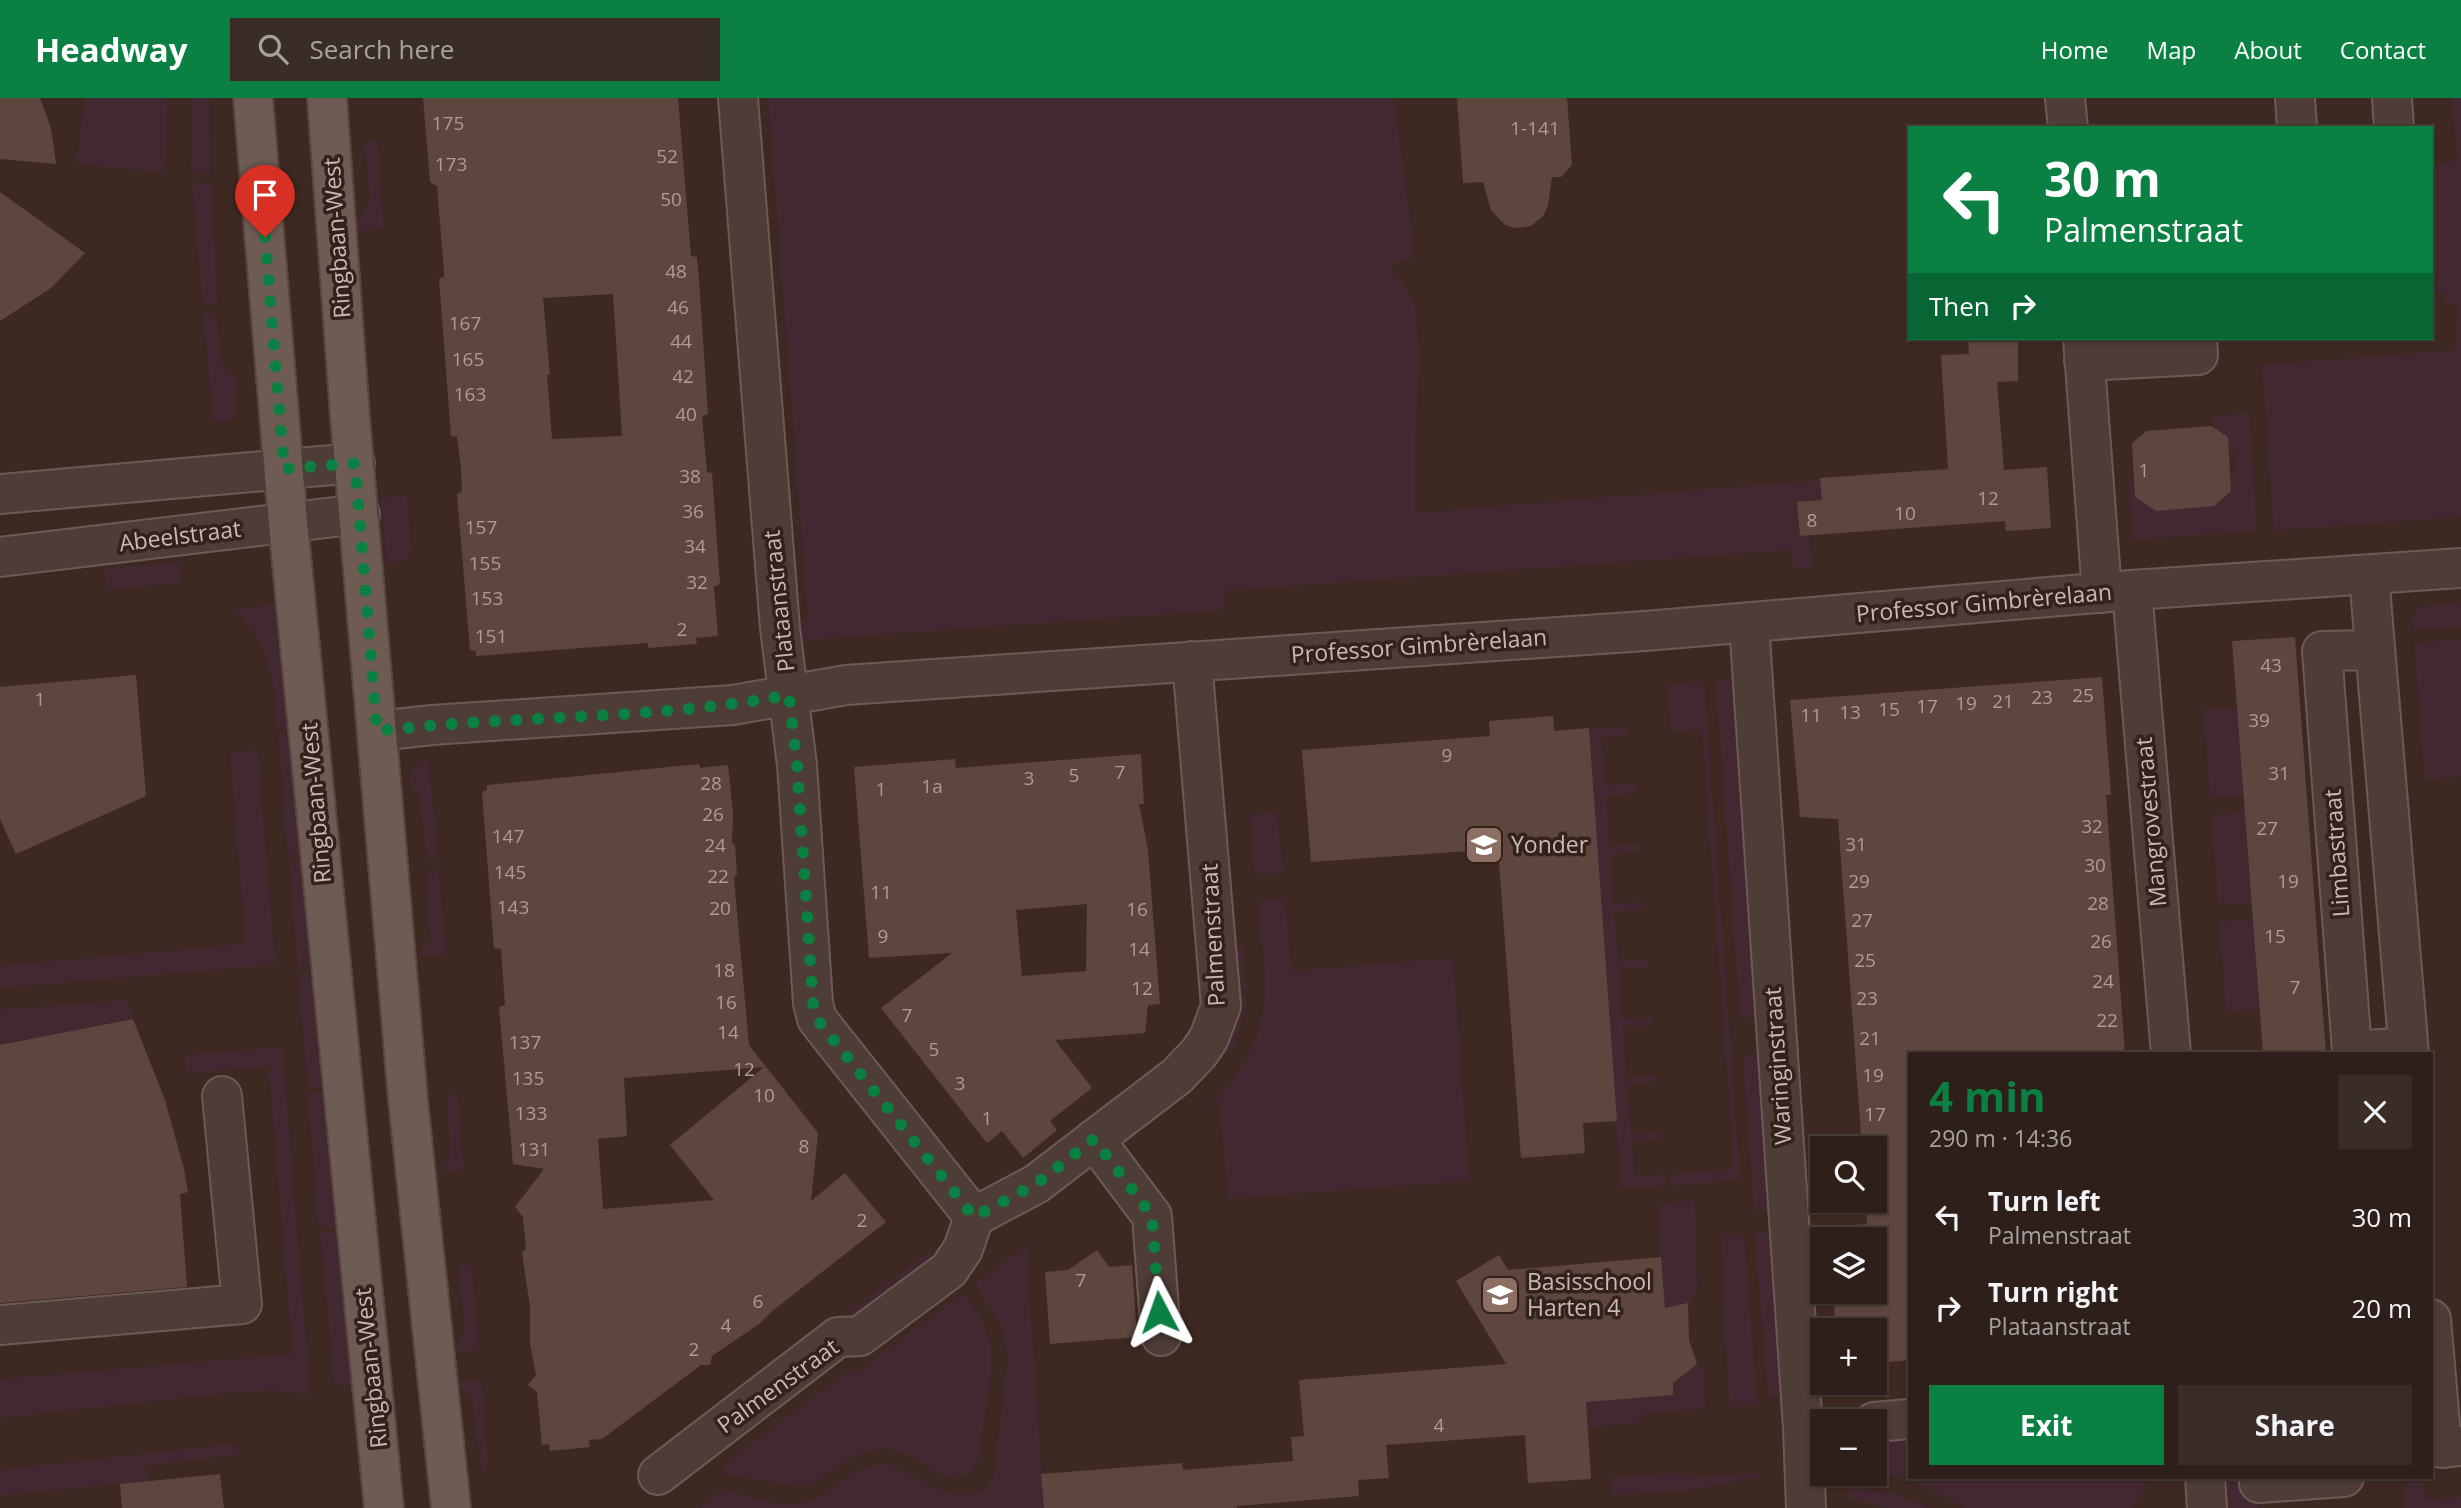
<!DOCTYPE html>
<meta charset="utf-8">
<style>
:root{--surface:#2e1f1a;--page:#3a2c27;--text:#f1f3f6;--muted:#a7a2a2;--line:#493d39;--accent:#0b8043}
body{margin:0;font-family:"Open Sans",sans-serif;background:var(--page);color:var(--text);height:100vh;display:flex;flex-direction:column;font-size:26px;white-space:nowrap}
*{box-sizing:border-box;margin:0}
p{font-size:23px;color:var(--muted)}
.icon{flex:none;width:38px;height:38px;fill:none;stroke:currentColor;stroke-width:2;stroke-linecap:round;stroke-linejoin:round}
.map{position:relative;flex:1;overflow:hidden}
.details{position:absolute;left:1908px;top:954px;width:525px;height:427px;display:flex;flex-direction:column;background:var(--surface);border-radius:0px;box-shadow:0 2px 5px #0004,0 0 0 2px var(--line)}
.details>*{flex:none}
.banner{position:absolute;left:1908px;top:28px;width:525px;height:214px;border-radius:0px;box-shadow:0 2px 5px #0004,0 0 0 2px var(--line);background:#0b8043;color:#fff;overflow:hidden}
.tools{position:absolute;left:1810px;top:1038px;display:grid;gap:14px}
.tools a{display:grid;place-items:center;width:77px;height:77px;border-radius:0px;background:var(--surface);box-shadow:0 2px 5px #0004,0 0 0 2px var(--line);font-size:35px}
.pin{position:absolute;display:grid;place-items:center;width:60px;height:60px;color:#fff;margin:-72px -30px;border-radius:50% 50% 50% 0;rotate:-45deg;box-shadow:0 0 7px #0007}
.pin .icon{rotate:45deg}
.me{position:absolute;width:77px;margin:-38px;rotate:356deg;stroke-linejoin:round;filter:drop-shadow(0 0 5px #0008)}
.turn{display:flex;align-items:center;gap:24px;height:147px;padding:0 21px;font-size:32px}
.turn .icon{width:91px;height:91px;stroke-width:2.5}
.turn b{display:block;font-size:49px;line-height:60px}
.then{display:flex;align-items:center;height:66px;padding:0 21px;background:#0003;gap:14px;font-size:26px}
.round{display:grid;place-items:center;flex:none;width:74px;height:74px;border-radius:0px;background:var(--page)}
.summary{display:flex;align-items:center;justify-content:space-between;height:119px;padding:0 21px}
h1{font-size:42px;font-weight:700;line-height:52px;color:var(--accent)}
.button{display:flex;gap:14px;margin-top:auto;padding:14px 21px}
.button a{flex:1;height:80px;border-radius:0px;background:var(--accent);color:#fff;font-size:28px;font-weight:700;line-height:80px;text-align:center}
.button a+a{background:var(--page);color:var(--text)}
ul{padding:0;list-style:none}
li{display:flex;align-items:center;gap:21px;height:91px;padding:0 21px}
li div{flex:1}
li b{display:block;font-size:26px}
li em{font-style:normal}
header{display:flex;align-items:center;gap:42px;box-sizing:border-box;height:98px;padding:0 35px;background:var(--accent);color:#fff}
header strong{font-size:33px}
nav{display:flex;gap:38px;margin-inline-start:auto;font-size:24px}
.search{width:490px;height:63px;background:var(--page);display:flex;align-items:center;gap:18px;box-sizing:border-box;padding:0 24px;border-radius:0px;color:var(--muted);font-size:26px}
.map>svg:first-child{display:block}
.green{fill:#442831}
.building{fill:#5e463e;fill-rule:evenodd}
.lines{fill:none;stroke-linecap:round;stroke-linejoin:round}
.minor-casing{stroke:#6c5a54;stroke-width:42}
.major-casing{stroke:#57463f;stroke-width:42}
.minor{stroke:#4e3c36;stroke-width:38}
.major{stroke:#6e5b54;stroke-width:38}
.route{stroke:#0b8043;stroke-width:12;stroke-dasharray:0 21.6}
.labels{text-anchor:middle;stroke-width:7;stroke-linejoin:round;paint-order:stroke}
.number-label{font-size:19px;fill:#ae9c95}
.street-label{font-size:23px;fill:#c9b9b2;stroke:#33211b}
.poi-label{font-size:23px;fill:#c9b9b2;stroke:#33211b;text-anchor:start}
</style>
<header>
<strong>Headway</strong>
<div class="search"><svg class="icon" aria-label="search" viewBox="0 0 24 24"><circle cx="10" cy="10" r="6"/><path d="M15 15l6 6"/></svg>Search here</div>
<nav><a>Home</a><a>Map</a><a>About</a><a>Contact</a></nav>
</header>
<div class="map">
<svg width="2461" height="1410" viewBox="0 0 2461 1410">
<rect width="100%" height="100%" fill="#3e2922"/>
<path class="green" d="M 84,0 L 167,0 L 166,75 L 77,66 Z
M 192,0 L 209,0 L 210,76 L 191,76 Z
M 768,0 L 1394,0 L 1415,161 L 1391,166 L 1415,207 L 1419,258 L 1415,349 L 1415,415 L 1844,380 L 1799,429 L 1800,439 L 1809,438 L 1811,470 L 1793,471 L 1791,452 L 1224,493 L 1225,512 L 794,543 L 794,524 L 808,523 Z
M 2452,0 L 2461,0 L 2461,419 L 2274,433 L 2262,267 L 2455,252 L 2457,207 L 2445,206 L 2445,195 L 2431,195 L 2431,66 L 2457,64 Z
M 377,42 L 384,131 L 358,133 L 358,123 L 370,105 L 365,45 Z
M 192,84 L 212,86 L 217,206 L 203,208 Z
M 216,215 L 221,264 L 237,282 L 234,322 L 213,324 L 204,216 Z
M 2249,315 L 2257,433 L 2133,442 L 2128,385 L 2134,385 L 2135,399 L 2148,407 L 2221,403 L 2231,393 L 2230,377 L 2236,376 L 2235,354 L 2229,355 L 2214,331 L 2213,318 Z
M 407,398 L 411,456 L 405,463 L 387,466 L 381,400 Z
M 178,464 L 180,485 L 107,492 L 104,471 Z
M 2461,504 L 2461,529 L 2414,532 L 2413,518 L 2417,509 Z
M 274,506 L 287,629 L 278,631 C 272,575 274,558 237,514 L 238,511 Z
M 2461,542 L 2461,679 L 2425,682 L 2414,545 Z
M 1733,582 L 1757,919 L 1740,920 L 1716,583 Z
M 1704,583 L 1740,1082 L 1672,1088 L 1671,1076 L 1734,1071 L 1702,632 L 1671,633 L 1668,586 Z
M 2237,609 L 2244,697 L 2210,700 L 2204,611 Z
M 1628,628 L 1628,637 L 1601,640 L 1605,688 L 1635,686 L 1636,695 L 1606,698 L 1609,748 L 1639,746 L 1640,753 L 1610,757 L 1614,806 L 1643,804 L 1644,811 L 1614,814 L 1618,864 L 1648,861 L 1648,869 L 1619,871 L 1622,921 L 1652,919 L 1652,927 L 1623,929 L 1626,979 L 1656,977 L 1657,984 L 1627,987 L 1631,1036 L 1660,1035 L 1661,1042 L 1632,1045 L 1634,1078 L 1665,1076 L 1666,1088 L 1621,1091 L 1589,631 Z
M 287,634 L 299,756 L 288,757 L 278,635 Z
M 257,651 L 275,867 L 0,890 L 0,868 L 246,846 L 230,656 Z
M 428,659 L 438,761 L 427,762 L 420,699 L 408,685 L 413,672 Z
M 1277,714 L 1283,775 L 1255,777 L 1250,717 Z
M 2245,714 L 2252,805 L 2218,807 L 2212,717 Z
M 300,760 L 309,870 L 298,870 L 289,761 Z
M 438,770 L 446,857 L 418,859 L 431,841 L 426,773 Z
M 1285,800 L 1291,873 L 1453,860 L 1469,1083 L 1228,1101 L 1219,1000 L 1129,1068 C 1192,1020 1262,982 1265,893 C 1266,863 1260,832 1257,802 Z
M 2253,822 L 2259,911 L 2226,914 L 2220,824 Z
M 1244,848 L 1246,910 L 1231,957 L 1218,950 L 1234,850 Z
M 310,873 L 321,989 L 308,990 L 298,875 Z
M 126,902 L 133,921 L 0,947 L 0,912 Z
M 282,949 L 310,1297 L 274,1292 L 239,1294 L 0,1320 L 0,1281 L 293,1256 L 269,968 L 186,976 L 184,957 Z
M 1760,957 L 1772,1113 L 1754,1114 L 1743,958 Z
M 322,993 L 336,1128 L 319,1130 L 308,995 Z
M 447,996 L 457,996 L 464,1072 L 442,1074 L 450,1059 Z
M 1695,1102 L 1697,1192 L 1688,1208 L 1665,1209 L 1658,1106 Z
M 1070,1115 L 1026,1149 L 1044,1410 L 700,1410 L 722,1391 C 746,1397 776,1410 801,1405 C 831,1399 856,1362 887,1367 C 905,1370 919,1385 935,1390 C 956,1398 988,1402 994,1376 L 1008,1260 L 1002,1230 L 976,1188 L 977,1184 Z
M 337,1132 L 352,1286 L 335,1288 L 320,1134 Z
M 1773,1133 L 1785,1298 L 1768,1299 L 1755,1135 Z
M 1744,1135 L 1757,1307 L 1729,1309 L 1721,1137 Z
M 931,1152 L 939,1163 L 854,1219 L 848,1214 Z
M 471,1166 L 479,1252 L 452,1254 L 465,1233 L 459,1168 Z
M 963,1195 L 981,1221 L 991,1246 L 991,1273 L 979,1360 C 974,1373 965,1380 951,1380 C 932,1375 917,1358 898,1353 C 856,1342 836,1379 800,1389 L 724,1376 L 724,1365 L 851,1270 L 856,1276 Z
M 1697,1265 L 1704,1273 L 1705,1311 L 1639,1316 L 1639,1325 L 1591,1329 L 1591,1332 L 1588,1332 L 1580,1304 L 1673,1297 L 1671,1267 Z
M 481,1281 L 489,1373 L 482,1374 L 472,1301 L 456,1284 Z
M 1909,1332 L 1909,1379 L 2152,1379 L 2133,1410 L 1966,1410 L 1917,1384 L 1874,1373 L 1874,1335 Z
M 231,1346 L 244,1356 L 145,1368 L 147,1383 L 0,1398 L 0,1372 Z
M 1683,1375 L 1683,1380 L 1761,1375 L 1762,1379 L 1683,1393 L 1613,1397 L 1611,1379 Z
M 2223,1379 L 2256,1379 L 2258,1410 L 2225,1410 Z
M 2412,1379 L 2423,1379 L 2425,1402 L 2461,1399 L 2461,1410 L 2406,1410 L 2405,1389 Z
M 1847,1390 L 1890,1394 L 1931,1410 L 1892,1410 L 1847,1401 Z"/>
<path class="building" d="M 0,0 L 40,0 L 51,30 L 56,66 L 0,61 Z
M 423,0 L 678,0 L 691,158 L 697,159 L 699,181 L 708,316 L 702,318 L 707,374 L 712,375 L 720,486 L 714,489 L 718,538 L 696,540 L 697,546 L 648,550 L 648,545 L 476,558 L 476,553 L 470,552 L 457,396 L 462,394 L 461,370 L 457,339 L 451,338 L 439,181 L 444,179 L 444,174 L 437,88 L 430,84 ZM 613,196 L 622,338 L 552,341 L 547,277 L 550,277 L 543,200 Z
M 1457,0 L 1567,0 L 1572,67 L 1561,79 L 1552,79 L 1548,108 L 1543,118 L 1531,128 L 1515,130 L 1505,127 L 1491,112 L 1483,84 L 1463,85 Z
M 0,94 L 85,155 L 51,190 L 0,223 Z
M 1968,240 L 2018,240 L 2018,283 L 1997,284 L 2004,372 L 2047,369 L 2051,430 L 2006,433 L 2005,423 L 1800,438 L 1797,404 L 1822,402 L 1820,380 L 1948,371 L 1941,257 L 1969,256 Z
M 2211,328 L 2228,339 L 2231,393 L 2214,408 L 2156,413 L 2135,399 L 2132,345 L 2147,333 Z
M 2295,539 L 2326,956 L 2263,956 L 2232,543 Z
M 136,577 L 146,698 L 16,756 L 0,721 L 0,589 Z
M 2102,579 L 2111,697 L 2106,697 L 2125,956 L 1909,956 L 1909,1262 L 1878,1265 L 1875,1232 L 1836,1232 L 1833,1194 L 1874,1194 L 1874,1141 L 1830,1141 L 1829,1129 L 1867,1126 L 1866,1102 L 1874,1102 L 1874,1050 L 1862,1050 L 1838,721 L 1800,719 L 1790,602 Z
M 1553,618 L 1554,633 L 1589,630 L 1617,1023 L 1583,1025 L 1585,1055 L 1521,1060 L 1498,751 L 1311,764 L 1302,652 L 1490,638 L 1489,623 Z
M 1141,656 L 1144,706 L 1139,706 L 1148,752 L 1160,906 L 1148,907 L 1145,935 L 1055,942 L 1092,990 L 1050,1023 L 1057,1032 L 1023,1060 L 1002,1033 L 987,1045 L 881,910 L 952,855 L 869,860 L 854,669 L 955,661 L 956,670 ZM 1087,806 L 1086,873 L 1022,878 L 1016,812 Z
M 699,666 L 700,670 L 728,667 L 733,714 L 732,744 L 735,747 L 737,776 L 734,780 L 749,947 L 818,1035 L 811,1103 L 845,1075 L 886,1124 L 771,1214 L 759,1226 L 712,1258 L 710,1267 L 701,1267 L 602,1341 L 589,1342 L 590,1349 L 550,1353 L 549,1346 L 542,1347 L 537,1294 L 528,1287 L 536,1277 L 530,1245 L 530,1209 L 522,1155 L 526,1151 L 523,1119 L 515,1109 L 544,1071 L 513,1066 L 499,909 L 505,907 L 501,851 L 494,850 L 482,694 L 487,692 L 487,687 ZM 764,969 L 670,1047 L 714,1102 L 603,1111 L 598,1041 L 627,1038 L 624,980 Z
M 133,921 L 165,1002 L 184,1071 L 188,1094 L 180,1096 L 187,1189 L 0,1205 L 0,947 Z
M 1097,1152 L 1109,1169 L 1132,1167 L 1137,1239 L 1050,1246 L 1045,1174 L 1068,1172 Z
M 1499,1157 L 1508,1172 L 1661,1159 L 1665,1210 L 1688,1205 L 1689,1242 L 1697,1266 L 1673,1285 L 1673,1297 L 1586,1304 L 1591,1381 L 1528,1385 L 1525,1337 L 1386,1347 L 1389,1380 L 1358,1382 L 1359,1398 L 1237,1408 L 1237,1410 L 1044,1410 L 1041,1376 L 1182,1365 L 1183,1372 L 1293,1363 L 1291,1339 L 1304,1338 L 1299,1282 L 1506,1266 L 1456,1183 Z
M 220,1376 L 224,1410 L 122,1410 L 120,1386 Z"/>
<g class="lines">
<defs>
<path id="minor" d="M 738,0 L 780,530 L 797,667 L 813,905 L 817,921 L 828,935 L 974,1119
M 2065,0 L 2068,30
M 2295,0 L 2297,30
M 2392,0 L 2394,30
M 2083,240 L 2102,495
M 2084,263 L 2198,257 L 2197,240
M 0,396 L 355,365
M 0,459 L 360,416
M 2369,477 L 2409,956
M 2132,492 L 2171,956
M 1749,525 L 1803,1330 L 1806,1410
M 2375,552 L 2322,553 L 2352,953 L 2408,949
M 377,633 L 432,627 L 733,607 L 846,587 L 1645,533 L 2132,492 L 2461,470
M 1094,1041 L 1152,1118 L 1161,1238
M 2431,1221 L 2435,1267
M 0,1227 L 242,1206 L 222,998
M 2431,1267 L 2435,1267 L 2442,1350 L 2461,1348
M 1874,1324 L 1909,1321
M 658,1377 L 838,1239 L 860,1238 L 949,1172 L 963,1151 L 974,1119 L 1036,1086 L 1177,978 L 1199,955 L 1209,940 L 1221,908 L 1192,563
M 2205,1379 L 2207,1410
M 2259,1385 L 2344,1379"/>
<path id="major" d="M 253,0 L 288,425 L 384,1410
M 327,0 L 350,319 L 408,1002 L 451,1410"/>
</defs>
<use href="#minor" class="minor-casing"/>
<use href="#major" class="major-casing"/>
<use href="#minor" class="minor"/>
<use href="#major" class="major"/>
</g>
<g class="lines">
<path class="route" d="M 265,139 L 284,371 L 355,365 L 377,633 C 514,617 653,622 789,597 L 797,667 L 813,905 L 817,921 L 974,1119 L 1036,1086 L 1094,1041 L 1152,1118 L 1159,1214"/>
</g>
<defs>
<symbol id="university-square" viewBox="-11 -11 22 22"><rect x="-9" y="-9" width="18" height="18" rx="4" fill="#8d6e63" stroke="#33211b"/><path d="M0-5L7-2L0 1L-7-2ZM-4 1L0 2.5L4 1V4Q0 6-4 4Z" fill="#fff"/></symbol>
<symbol id="school-square" viewBox="-11 -11 22 22"><rect x="-9" y="-9" width="18" height="18" rx="4" fill="#8d6e63" stroke="#33211b"/><path d="M0-5L7-2L0 1L-7-2ZM-4 1L0 2.5L4 1V4Q0 6-4 4Z" fill="#fff"/></symbol>
</defs>
<g fill-rule="evenodd">
<use href="#university-square" x="1462" y="725" width="44" height="44"/>
<use href="#school-square" x="1478" y="1175" width="44" height="44"/>
</g>
<g class="labels">
<g class="number-label">
<text x="448" y="32">175</text>
<text x="1535" y="37">1-141</text>
<text x="667" y="65">52</text>
<text x="451" y="73">173</text>
<text x="671" y="108">50</text>
<text x="676" y="180">48</text>
<text x="678" y="216">46</text>
<text x="465" y="232">167</text>
<text x="681" y="250">44</text>
<text x="468" y="268">165</text>
<text x="683" y="285">42</text>
<text x="470" y="303">163</text>
<text x="686" y="323">40</text>
<text x="2144" y="379">1</text>
<text x="690" y="385">38</text>
<text x="1988" y="407">12</text>
<text x="693" y="420">36</text>
<text x="1905" y="422">10</text>
<text x="1812" y="429">8</text>
<text x="481" y="436">157</text>
<text x="695" y="455">34</text>
<text x="485" y="472">155</text>
<text x="697" y="491">32</text>
<text x="487" y="507">153</text>
<text x="682" y="538">2</text>
<text x="491" y="545">151</text>
<text x="2271" y="574">43</text>
<text x="2083" y="604">25</text>
<text x="2042" y="606">23</text>
<text x="40" y="608">1</text>
<text x="2003" y="610">21</text>
<text x="1966" y="612">19</text>
<text x="1927" y="615">17</text>
<text x="1889" y="618">15</text>
<text x="1850" y="621">13</text>
<text x="1811" y="624">11</text>
<text x="2259" y="629">39</text>
<text x="1447" y="664">9</text>
<text x="1120" y="681">7</text>
<text x="2279" y="682">31</text>
<text x="1074" y="684">5</text>
<text x="1029" y="687">3</text>
<text x="711" y="692">28</text>
<text x="932" y="695">1a</text>
<text x="881" y="698">1</text>
<text x="713" y="723">26</text>
<text x="2092" y="735">32</text>
<text x="2267" y="737">27</text>
<text x="508" y="745">147</text>
<text x="1856" y="753">31</text>
<text x="715" y="754">24</text>
<text x="2095" y="774">30</text>
<text x="510" y="781">145</text>
<text x="718" y="785">22</text>
<text x="1859" y="790">29</text>
<text x="2288" y="790">19</text>
<text x="881" y="801">11</text>
<text x="2098" y="812">28</text>
<text x="513" y="816">143</text>
<text x="720" y="817">20</text>
<text x="1137" y="818">16</text>
<text x="1862" y="829">27</text>
<text x="883" y="845">9</text>
<text x="2275" y="845">15</text>
<text x="2101" y="850">26</text>
<text x="1139" y="858">14</text>
<text x="1865" y="869">25</text>
<text x="724" y="879">18</text>
<text x="2103" y="890">24</text>
<text x="2295" y="896">7</text>
<text x="1142" y="897">12</text>
<text x="1867" y="907">23</text>
<text x="726" y="911">16</text>
<text x="907" y="924">7</text>
<text x="2107" y="929">22</text>
<text x="728" y="941">14</text>
<text x="1870" y="947">21</text>
<text x="525" y="951">137</text>
<text x="934" y="958">5</text>
<text x="744" y="978">12</text>
<text x="1873" y="984">19</text>
<text x="528" y="987">135</text>
<text x="960" y="992">3</text>
<text x="764" y="1004">10</text>
<text x="531" y="1022">133</text>
<text x="1875" y="1023">17</text>
<text x="987" y="1027">1</text>
<text x="804" y="1055">8</text>
<text x="534" y="1058">131</text>
<text x="862" y="1129">2</text>
<text x="1081" y="1189">7</text>
<text x="758" y="1210">6</text>
<text x="726" y="1234">4</text>
<text x="694" y="1258">2</text>
<text x="1439" y="1334">4</text>
</g>
<g class="street-label">
<text transform="translate(337 140) rotate(-94)" y="8">Ringbaan-West</text>
<text transform="translate(180 438) rotate(-7)" y="8">Abeelstraat</text>
<text transform="translate(779 503) rotate(-96)" y="8">Plataanstraat</text>
<text transform="translate(1984 505) rotate(-5)" y="8">Professor Gimbrèrelaan</text>
<text transform="translate(1419 548) rotate(-4)" y="8">Professor Gimbrèrelaan</text>
<text transform="translate(316 705) rotate(-95)" y="8">Ringbaan-West</text>
<text transform="translate(2151 724) rotate(-95)" y="8">Mangrovestraat</text>
<text transform="translate(2337 755) rotate(-94)" y="8">Limbastraat</text>
<text transform="translate(1213 837) rotate(-93)" y="8">Palmenstraat</text>
<text transform="translate(1778 968) rotate(-94)" y="8">Waringinstraat</text>
<text transform="translate(371 1270) rotate(-96)" y="8">Ringbaan-West</text>
<text transform="translate(778 1288) rotate(-36)" y="8">Palmenstraat</text>
</g>
<g class="poi-label">
<text x="1511" y="755">Yonder</text>
<text x="1527" y="1192">Basisschool<tspan x="1527" dy="26">Harten 4</tspan></text>
</g>
</g>
</svg>
<div class="tools">
<a><svg class="icon" aria-label="search" viewBox="0 0 24 24"><circle cx="10" cy="10" r="6"/><path d="M15 15l6 6"/></svg></a>
<a><svg class="icon" aria-label="layers" viewBox="0 0 24 24"><path d="M12 4l9 5-9 5-9-5zM3 14l9 5 9-5"/></svg></a>
<a>+</a>
<a>−</a>
</div>
<div class="pin" style="left:265px;top:139px;background:#d93025"><svg class="icon" aria-label="arrive" viewBox="0 0 24 24"><path d="M6 21V4h12l-3 4 3 4H6"/></svg></div>
<svg class="me" style="left:1159px;top:1214px" viewBox="-20 -20 40 40"><path d="M0-17L14 15 0 8-14 15z" fill="#0b8043" stroke="#fff" stroke-width="4"/></svg>
<div class="banner">
<div class="turn"><svg class="icon" aria-label="left" viewBox="0 0 24 24"><path d="M17 20v-9H6M10 6l-5 5 5 5"/></svg><div><b>30 m</b>Palmenstraat</div></div>
<div class="then">Then<svg class="icon" aria-label="right" viewBox="0 0 24 24"><path d="M7 20v-9h11M14 6l5 5-5 5"/></svg></div>
</div>
<section class="details">
<div class="summary"><div><h1>4 min</h1><p>290 m · 14:36</p></div><a class="round"><svg class="icon" aria-label="close" viewBox="0 0 24 24"><path d="M6 6l12 12M18 6L6 18"/></svg></a></div>
<ul>
<li><svg class="icon" aria-label="left" viewBox="0 0 24 24"><path d="M17 20v-9H6M10 6l-5 5 5 5"/></svg><div><b>Turn left</b><p>Palmenstraat</p></div><em>30 m</em></li>
<li><svg class="icon" aria-label="right" viewBox="0 0 24 24"><path d="M7 20v-9h11M14 6l5 5-5 5"/></svg><div><b>Turn right</b><p>Plataanstraat</p></div><em>20 m</em></li>
</ul>
<div class="button"><a>Exit</a><a>Share</a></div>
</section>
</div>
